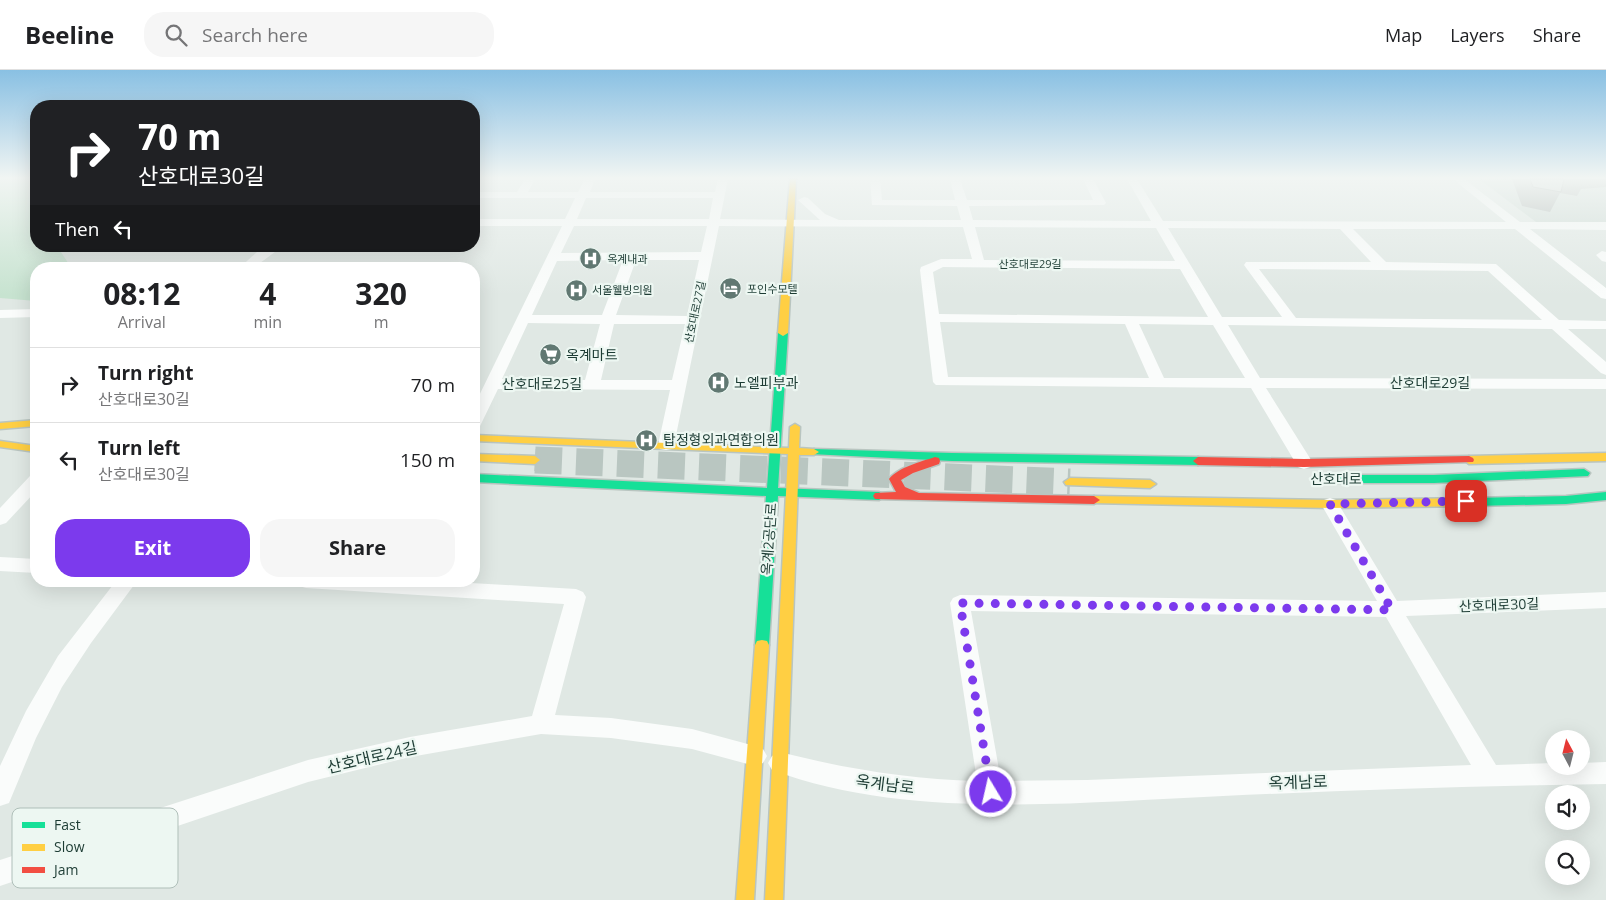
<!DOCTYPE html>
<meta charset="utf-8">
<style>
:root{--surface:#fff;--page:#f6f6f6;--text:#202124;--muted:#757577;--line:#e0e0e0;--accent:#7c3aed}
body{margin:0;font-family:"Open Sans","Noto Sans KR",sans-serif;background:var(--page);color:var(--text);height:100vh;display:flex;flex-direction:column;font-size:19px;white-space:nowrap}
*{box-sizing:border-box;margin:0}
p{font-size:16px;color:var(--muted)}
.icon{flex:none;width:28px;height:28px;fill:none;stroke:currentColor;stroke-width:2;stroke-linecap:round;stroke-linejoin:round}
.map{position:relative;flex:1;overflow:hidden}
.details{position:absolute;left:30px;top:192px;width:450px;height:325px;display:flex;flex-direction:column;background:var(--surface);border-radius:20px;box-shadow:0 5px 20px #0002}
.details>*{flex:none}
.guide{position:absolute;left:30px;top:30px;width:450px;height:152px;border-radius:20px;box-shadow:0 5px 20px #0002;background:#202124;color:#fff;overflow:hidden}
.needle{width:32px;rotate:353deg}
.fabs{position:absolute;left:1545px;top:660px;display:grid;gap:10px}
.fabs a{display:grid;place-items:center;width:45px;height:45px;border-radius:50%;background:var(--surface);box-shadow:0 5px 20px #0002;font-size:25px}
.pin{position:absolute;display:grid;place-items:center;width:42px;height:42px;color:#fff;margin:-21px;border-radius:10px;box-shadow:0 2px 8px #0006}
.me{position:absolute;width:55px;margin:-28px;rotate:351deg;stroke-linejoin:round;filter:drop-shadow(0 0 4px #0008)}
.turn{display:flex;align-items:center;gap:18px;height:105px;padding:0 25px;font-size:22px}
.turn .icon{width:65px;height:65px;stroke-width:2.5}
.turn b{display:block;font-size:35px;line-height:42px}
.then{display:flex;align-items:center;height:48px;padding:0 25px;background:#0003;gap:10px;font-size:19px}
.eta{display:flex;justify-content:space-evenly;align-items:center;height:85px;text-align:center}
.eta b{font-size:30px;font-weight:700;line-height:35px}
.action{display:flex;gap:10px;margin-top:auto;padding:10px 25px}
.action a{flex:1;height:58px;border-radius:20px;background:var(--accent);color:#fff;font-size:20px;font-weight:700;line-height:58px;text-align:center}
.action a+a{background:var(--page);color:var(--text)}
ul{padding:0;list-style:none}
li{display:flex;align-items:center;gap:15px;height:75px;padding:0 25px;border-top:1px solid var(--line)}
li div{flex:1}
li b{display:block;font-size:19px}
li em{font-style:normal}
header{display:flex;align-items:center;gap:30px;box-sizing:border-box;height:70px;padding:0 25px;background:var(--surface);border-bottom:1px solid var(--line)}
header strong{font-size:24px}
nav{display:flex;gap:28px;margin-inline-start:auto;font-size:18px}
.search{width:350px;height:45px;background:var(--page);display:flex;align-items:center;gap:12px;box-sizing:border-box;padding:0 18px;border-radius:20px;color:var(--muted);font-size:19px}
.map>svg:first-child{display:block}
.built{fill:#cddad4}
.green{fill:#c7e3d0}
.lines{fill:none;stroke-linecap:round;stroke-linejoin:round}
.secondary-tunnel-far1{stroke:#b9c6c1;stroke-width:22;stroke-dasharray:22 11;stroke-linecap:butt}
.secondary-tunnel{stroke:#b9c6c1;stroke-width:27;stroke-dasharray:27 14;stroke-linecap:butt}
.fast-casing{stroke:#b9c5c0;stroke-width:3}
.slow-casing{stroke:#b9c5c0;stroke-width:3}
.jam-casing{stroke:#b9c5c0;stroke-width:3}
.street{fill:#fafcfb;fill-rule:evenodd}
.fast{fill:#16e098;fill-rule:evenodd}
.slow{fill:#ffcf43;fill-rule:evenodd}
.jam{fill:#f24e42;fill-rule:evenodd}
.wall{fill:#abb2af}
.building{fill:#c7cfcc;stroke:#8b918f}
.route{stroke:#7c3aed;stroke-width:9;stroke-dasharray:0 16.2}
.labels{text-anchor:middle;stroke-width:4.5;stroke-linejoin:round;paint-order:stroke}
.far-poi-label{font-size:11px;fill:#1d3c34;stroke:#edf7f2;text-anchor:start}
.far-street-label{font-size:11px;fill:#1d3c34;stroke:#edf7f2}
.poi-label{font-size:14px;fill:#1d3c34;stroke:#edf7f2;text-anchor:start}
.street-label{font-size:14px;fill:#1d3c34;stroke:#edf7f2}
.near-street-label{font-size:16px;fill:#1d3c34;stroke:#edf7f2}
.key{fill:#edf7f2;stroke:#afbfb9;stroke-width:1}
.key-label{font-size:14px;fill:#1d3c34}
</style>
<header>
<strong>Beeline</strong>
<div class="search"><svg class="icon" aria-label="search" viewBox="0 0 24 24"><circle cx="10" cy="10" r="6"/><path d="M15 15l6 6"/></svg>Search here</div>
<nav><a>Map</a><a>Layers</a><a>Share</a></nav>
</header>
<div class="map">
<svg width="1606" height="830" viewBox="0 0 1606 830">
<rect width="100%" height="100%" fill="#e0e8e4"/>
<path class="built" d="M 1479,109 L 1606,109 L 1606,153 L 1540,155 Z"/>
<path class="green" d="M 0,109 L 36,109 L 36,129 L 33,131 L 36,134 L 36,176 L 57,176 L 72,199 L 36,199 L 36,231 L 0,228 Z"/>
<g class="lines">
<path class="secondary-tunnel-far1" d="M 535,390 L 551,391"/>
<path class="secondary-tunnel" d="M 535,390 L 1070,412"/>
<defs>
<path id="fast" d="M 783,260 L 788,263 L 778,418 L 879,422 L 885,426 L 879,430 L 778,426 L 769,575 L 767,579 L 762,580 L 757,579 L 755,575 L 766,426 L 474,412 L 474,404 L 767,418 L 778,263 Z
M 814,379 L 952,383 L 1198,387 L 1203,391 L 1198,395 L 952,391 L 810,384 L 809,382 Z
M 1584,399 L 1590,403 L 1588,406 L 1434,413 L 1334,413 L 1328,409 L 1334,405 L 1434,405 Z
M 1606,422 L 1606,430 L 1566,434 L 1474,436 L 1468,432 L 1474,428 L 1566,426 Z"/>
<path id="slow" d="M 790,109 L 796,109 L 788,263 L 783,266 L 778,263 Z
M 36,350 L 36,356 L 0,359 L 0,353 Z
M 795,354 L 800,357 L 799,378 L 814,379 L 819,382 L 814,385 L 799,385 L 783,830 L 765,830 L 788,384 L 474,371 L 474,365 L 789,378 L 790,357 Z
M 0,371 L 36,376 L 36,382 L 0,377 Z
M 1606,383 L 1606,391 L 1469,394 L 1464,390 L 1469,386 Z
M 474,384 L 535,386 L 540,390 L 535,394 L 474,391 Z
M 1070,408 L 1150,410 L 1156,414 L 1150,418 L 1066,415 L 1064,412 Z
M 1094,426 L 1330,430 L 1474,428 L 1480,432 L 1474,436 L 1330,438 L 1090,433 L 1088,430 Z
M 762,570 L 767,571 L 769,575 L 754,830 L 736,830 L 755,575 L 757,571 Z"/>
<path id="jam" d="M 1469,386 L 1473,388 L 1474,390 L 1473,392 L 1304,397 L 1198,395 L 1193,391 L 1198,387 L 1304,389 Z
M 935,387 L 939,388 L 940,391 L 939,394 L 913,403 L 901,410 L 905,417 L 919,423 L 1094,426 L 1100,430 L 1094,434 L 875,429 L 873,426 L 875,423 L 896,422 L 889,409 C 899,397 920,392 935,387 Z"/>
</defs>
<use href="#fast" class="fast-casing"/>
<use href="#slow" class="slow-casing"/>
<use href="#jam" class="jam-casing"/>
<path class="street" d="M 525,109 L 535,109 L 528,122 L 578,122 L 585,109 L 595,109 L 590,122 L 715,122 L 718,109 L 728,109 L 720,149 L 820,150 L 798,130 L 804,127 L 808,128 L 825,144 L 839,150 L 961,150 L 957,136 L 872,135 L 870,109 L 880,109 L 882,130 L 955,130 L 950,109 L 960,109 L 967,130 L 1093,130 L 1083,109 L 1093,109 L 1106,133 L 1104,135 L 969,136 L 973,150 L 1151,151 L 1127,109 L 1137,109 L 1163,151 L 1506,152 L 1453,109 L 1464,109 L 1520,152 L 1606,152 L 1606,160 L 1530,159 L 1606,218 L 1606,229 L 1601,228 L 1515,159 L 1353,159 L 1386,192 L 1496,194 L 1559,250 L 1606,251 L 1606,259 L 1568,259 L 1606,292 L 1606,305 L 1601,303 L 1552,259 L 1228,255 L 1260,308 L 1606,309 L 1606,319 L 1266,318 L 1313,393 L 1310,397 L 1304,399 L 1298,397 L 1251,318 L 936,315 L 933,312 L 920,200 L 921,197 L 941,189 L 972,189 L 963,157 L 719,156 L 674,375 L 672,379 L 666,380 L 660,379 L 658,375 L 670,320 L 498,319 L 482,352 L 480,356 L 474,357 L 474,336 L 562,156 L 474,156 L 474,149 L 565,149 L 575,128 L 474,128 L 474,122 L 517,122 ZM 586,128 L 713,128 L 709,149 L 577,149 ZM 574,156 L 707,156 L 701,182 L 561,183 ZM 975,157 L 1156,158 L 1175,191 L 984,190 ZM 1168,158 L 1340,159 L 1371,192 L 1246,192 L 1244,195 L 1282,247 L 1222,247 ZM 623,190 L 602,245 L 532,245 L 557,191 ZM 636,190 L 699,190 L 687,246 L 616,245 ZM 943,197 L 1180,199 L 1208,247 L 939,244 L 933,202 ZM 1259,199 L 1488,201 L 1542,250 L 1296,248 ZM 940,252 L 1125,254 L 1149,308 L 948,307 ZM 528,253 L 600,254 L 585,310 L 502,309 ZM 614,254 L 685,254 L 672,310 L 601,310 ZM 1139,254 L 1213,255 L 1245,308 L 1164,308 Z
M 268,176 L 283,176 L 252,199 L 238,199 L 257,182 Z
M 1602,181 L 1606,182 L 1606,192 L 1602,191 L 1596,185 Z
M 36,239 L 36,247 L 0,248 L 0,240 Z
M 36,404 L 36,421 L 6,453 L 0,455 L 0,438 L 30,406 Z
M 1330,428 L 1336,430 L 1397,531 L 1606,522 L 1606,538 L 1406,546 L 1496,695 L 1554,693 L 1554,696 L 1581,696 L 1581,693 L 1606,692 L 1606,714 C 1478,716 1351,720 1223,726 C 1081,732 907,751 772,700 L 768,693 L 772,686 L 780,682 C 846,699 909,709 977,711 L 950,533 L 953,528 L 960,525 L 1377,531 L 1321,434 L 1324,430 ZM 971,541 L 1386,547 L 1471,695 L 1087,710 L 1001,711 Z
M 0,487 L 36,489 L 36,503 L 0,501 Z
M 116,511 L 137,511 L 91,573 L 62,617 L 36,668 L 9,733 L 0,736 L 0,696 L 26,641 L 58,586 Z
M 296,511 L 436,511 L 576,519 L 583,522 L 586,527 L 555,645 L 611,648 L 692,659 L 755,676 L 763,679 L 767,686 L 763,693 L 755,696 L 692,679 L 611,668 L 541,664 L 410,687 L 308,712 L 0,816 L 0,790 L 308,690 L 410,667 L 532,646 L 564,534 L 306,518 L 299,516 Z"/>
<use href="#fast" class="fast"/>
<use href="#slow" class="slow"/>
<use href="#jam" class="jam"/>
</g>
<path class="wall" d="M 1512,109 L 1606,109 L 1606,117 L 1581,119 L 1577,126 L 1560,123 L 1550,142 L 1522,136 Z"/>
<path class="building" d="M 1530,109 L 1564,109 L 1561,122 L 1533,117 Z"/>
<linearGradient id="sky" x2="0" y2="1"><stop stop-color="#89c0e3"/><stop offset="0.48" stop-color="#f1f5f3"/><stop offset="1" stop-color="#f1f5f3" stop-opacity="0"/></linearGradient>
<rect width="1606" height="225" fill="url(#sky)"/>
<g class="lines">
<path class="route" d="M 991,722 L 960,533 L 1392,540 L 1330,434 L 1466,431"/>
</g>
<defs>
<symbol id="hospital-disc" viewBox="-11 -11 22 22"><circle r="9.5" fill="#617872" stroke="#edf7f2"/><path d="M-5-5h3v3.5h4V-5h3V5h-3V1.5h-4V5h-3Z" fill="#fff"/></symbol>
<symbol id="hotel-disc" viewBox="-11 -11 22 22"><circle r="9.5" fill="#617872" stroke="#edf7f2"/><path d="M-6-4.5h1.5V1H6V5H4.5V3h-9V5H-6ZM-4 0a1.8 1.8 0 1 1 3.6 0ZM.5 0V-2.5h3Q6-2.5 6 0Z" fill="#fff"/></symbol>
<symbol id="supermarket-disc" viewBox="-11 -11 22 22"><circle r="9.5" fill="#617872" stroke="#edf7f2"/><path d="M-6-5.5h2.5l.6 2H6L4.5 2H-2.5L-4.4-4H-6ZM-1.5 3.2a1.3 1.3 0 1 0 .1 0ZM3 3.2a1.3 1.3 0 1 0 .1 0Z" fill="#fff"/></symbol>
</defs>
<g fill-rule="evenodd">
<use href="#hospital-disc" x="578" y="176" width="25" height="25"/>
<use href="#hotel-disc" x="718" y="206" width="25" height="25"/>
<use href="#hospital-disc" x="564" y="208" width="25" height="25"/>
<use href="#supermarket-disc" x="538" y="272" width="25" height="25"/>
<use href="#hospital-disc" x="706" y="300" width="25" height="25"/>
<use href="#hospital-disc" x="634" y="358" width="25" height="25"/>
</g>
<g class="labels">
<g class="far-poi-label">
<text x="607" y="193">옥계내과</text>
<text x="747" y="223">포인수모텔</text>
<text x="592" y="224">서울웰빙의원</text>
</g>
<g class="far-street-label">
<text x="1030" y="198">산호대로29길</text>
<text transform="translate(695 242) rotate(-78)" y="4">산호대로27길</text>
</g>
<g class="poi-label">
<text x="566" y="290">옥계마트</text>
<text x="734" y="318">노엘피부과</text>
<text x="663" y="375">탑정형외과연합의원</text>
</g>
<g class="street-label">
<text x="1430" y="318">산호대로29길</text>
<text x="542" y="319">산호대로25길</text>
<text x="1336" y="414">산호대로</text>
<text transform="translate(769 469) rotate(-86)" y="5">옥계2공단로</text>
<text transform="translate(1499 535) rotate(-2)" y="5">산호대로30길</text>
</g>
<g class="near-street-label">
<text transform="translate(372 687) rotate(-13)" y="6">산호대로24길</text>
<text transform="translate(1298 712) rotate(-2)" y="6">옥계남로</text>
<text transform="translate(885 714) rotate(7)" y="6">옥계남로</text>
</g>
</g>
<rect x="12" y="738" width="166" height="80" rx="8" class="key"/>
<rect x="22" y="752" width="23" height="6" fill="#16e098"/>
<rect x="22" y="774" width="23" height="7" fill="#ffcf43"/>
<rect x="22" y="797" width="23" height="6" fill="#f24e42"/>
<g class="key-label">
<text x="54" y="760">Fast</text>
<text x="54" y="782">Slow</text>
<text x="54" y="805">Jam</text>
</g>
</svg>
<div class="fabs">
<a><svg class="needle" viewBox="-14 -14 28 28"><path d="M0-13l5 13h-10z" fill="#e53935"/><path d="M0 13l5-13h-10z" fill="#757577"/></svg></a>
<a><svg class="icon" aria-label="sound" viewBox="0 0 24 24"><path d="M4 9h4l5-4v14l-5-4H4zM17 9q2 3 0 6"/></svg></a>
<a><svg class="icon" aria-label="search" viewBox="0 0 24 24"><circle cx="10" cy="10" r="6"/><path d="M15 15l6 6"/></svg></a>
</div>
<div class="pin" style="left:1466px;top:431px;background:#d93025"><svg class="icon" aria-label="arrive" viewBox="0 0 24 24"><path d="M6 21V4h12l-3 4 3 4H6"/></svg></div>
<svg class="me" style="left:991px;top:722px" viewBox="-20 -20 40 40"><circle r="17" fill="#7c3aed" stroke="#fff" stroke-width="3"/><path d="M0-11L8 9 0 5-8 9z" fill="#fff"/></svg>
<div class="guide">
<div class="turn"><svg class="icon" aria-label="right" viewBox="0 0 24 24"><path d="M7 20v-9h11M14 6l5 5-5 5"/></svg><div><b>70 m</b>산호대로30길</div></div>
<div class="then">Then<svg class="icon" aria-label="left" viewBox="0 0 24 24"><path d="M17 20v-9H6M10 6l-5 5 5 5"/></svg></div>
</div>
<section class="details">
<div class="eta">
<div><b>08:12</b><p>Arrival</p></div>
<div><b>4</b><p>min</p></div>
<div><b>320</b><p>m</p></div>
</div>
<ul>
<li><svg class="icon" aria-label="right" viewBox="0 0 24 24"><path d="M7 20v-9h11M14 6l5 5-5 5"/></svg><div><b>Turn right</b><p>산호대로30길</p></div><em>70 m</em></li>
<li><svg class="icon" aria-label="left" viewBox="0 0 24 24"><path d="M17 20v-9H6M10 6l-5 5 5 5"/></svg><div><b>Turn left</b><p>산호대로30길</p></div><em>150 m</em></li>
</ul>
<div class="action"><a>Exit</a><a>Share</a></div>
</section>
</div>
